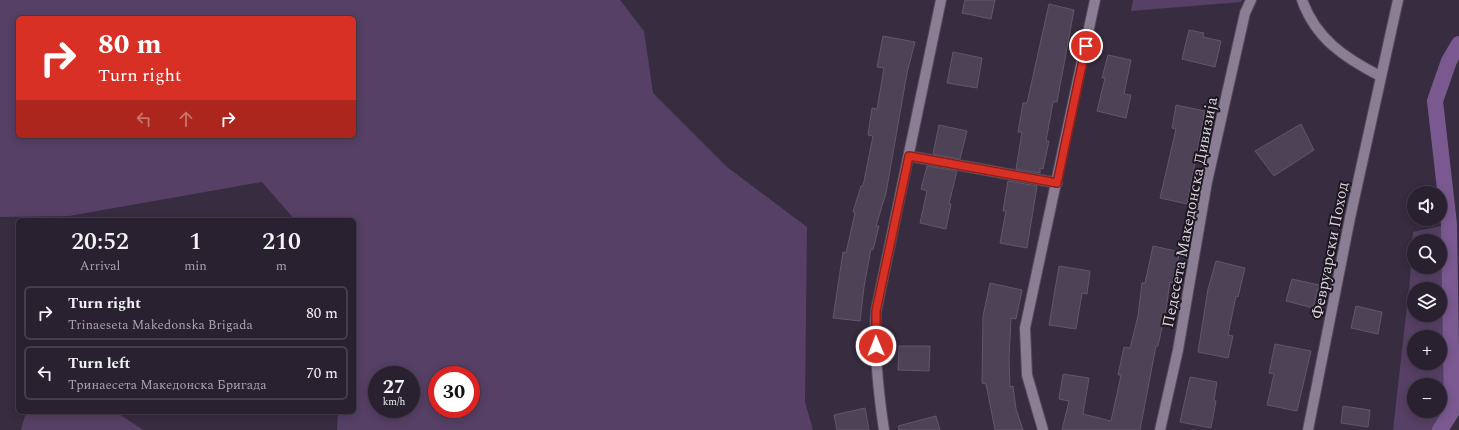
<!DOCTYPE html>
<meta charset="utf-8">
<style>
:root{--surface:#2a2130;--page:#322938;--text:#f1f3f6;--muted:#a5a3ab;--line:#463e4c}
body{margin:0;font-family:Spectral,serif;background:var(--page);color:var(--text);height:100vh;display:flex;flex-direction:column;font-size:15px;white-space:nowrap}
*{box-sizing:border-box;margin:0}
p{font-size:13px;color:var(--muted)}
.icon{flex:none;width:22px;height:22px;fill:none;stroke:currentColor;stroke-width:2;stroke-linecap:round;stroke-linejoin:round}
.map{position:relative;flex:1;overflow:hidden}
.panel{position:absolute;left:16px;top:218px;width:340px;height:196px;display:flex;flex-direction:column;background:var(--surface);border-radius:6px;box-shadow:0 2px 10px #0003,0 0 0 1px var(--line)}
.panel>*{flex:none}
.top-card{position:absolute;left:16px;top:16px;width:340px;height:122px;border-radius:6px;box-shadow:0 2px 10px #0003,0 0 0 1px var(--line);background:#d93025;color:#fff;overflow:hidden}
.buttons{position:absolute;left:1407px;top:186px;display:grid;gap:8px}
.buttons a{display:grid;place-items:center;width:40px;height:40px;border-radius:50%;background:var(--surface);box-shadow:0 2px 10px #0003,0 0 0 1px var(--line);font-size:20px}
.speed{position:absolute;left:368px;top:366px;display:flex;gap:8px;font-size:20px;font-weight:700;text-align:center}
.speed>*{display:grid;place-content:center;width:52px;height:52px;border-radius:50%;background:var(--surface);box-shadow:0 2px 10px #0003,0 0 0 1px var(--line);line-height:1}
.speed small{font-size:10px;font-weight:400}
.speed .limit{border:6px solid #d22;background:#fff;color:#111}
.pin{position:absolute;display:grid;place-items:center;width:34px;height:34px;color:#fff;margin:-17px;border:2px solid #fff;border-radius:50%;box-shadow:0 1px 4px #0007}
.me{position:absolute;width:44px;margin:-22px;rotate:359deg;stroke-linejoin:round;filter:drop-shadow(0 0 3px #0008)}
.turn{display:flex;align-items:center;gap:14px;height:84px;padding:0 16px;font-size:18px}
.turn .icon{width:52px;height:52px;stroke-width:2.5}
.turn b{display:block;font-size:28px;line-height:34px}
.lanes{display:flex;align-items:center;height:38px;padding:0 16px;background:#0003;justify-content:center;gap:20px;direction:ltr}
.lanes .off{opacity:.35}
.eta{display:flex;justify-content:space-evenly;align-items:center;height:68px;text-align:center}
.eta b{font-size:24px;font-weight:600;line-height:28px}
ul{padding:0;list-style:none}
li{display:flex;align-items:center;gap:12px;height:54px;margin:0 8px 6px;padding:0 8px;border:2px solid var(--line);border-radius:6px}
li div{flex:1}
li b{display:block;font-size:15px}
li em{font-style:normal}
.map>svg:first-child{display:block}
.green{fill:#564065;fill-rule:evenodd}
.lines{fill:none;stroke-linecap:round;stroke-linejoin:round}
.canal{stroke:#7a5990;stroke-width:16}
.building{fill:#4e4257;stroke:#63566c}
.minor-casing{stroke:#53495a;stroke-width:12}
.minor{stroke:#8b7d94;stroke-width:10}
.route-casing{stroke:#8d1f18;stroke-width:10}
.route{stroke:#d93025;stroke-width:7}
.labels{text-anchor:middle;stroke-width:4;stroke-linejoin:round;paint-order:stroke}
.street-label{font-size:16px;fill:#d9d2df;stroke:#1c1720}
</style>
<div class="map">
<svg width="1459" height="430" viewBox="0 0 1459 430">
<rect width="100%" height="100%" fill="#382c40"/>
<path class="green" d="M 0,0 L 620,0 L 644,31 L 653,93 L 727,167 L 807,227 L 805,402 L 813,430 L 337,430 L 338,412 L 354,412 L 354,220 L 295,220 L 262,182 L 69,216 L 0,217 ZM 18,18 L 354,18 L 354,136 L 18,136 ZM 377,375 L 411,375 L 411,409 L 377,409 ZM 437,375 L 471,375 L 471,409 L 437,409 Z
M 1133,0 L 1242,0 L 1241,2 L 1131,11 Z
M 1449,224 L 1455,406 L 1440,430 L 1393,430 L 1410,279 L 1413,232 ZM 1414,241 L 1440,241 L 1440,267 L 1414,267 ZM 1414,289 L 1440,289 L 1440,315 L 1414,315 ZM 1414,337 L 1440,337 L 1440,363 L 1414,363 ZM 1414,385 L 1440,385 L 1440,411 L 1414,411 Z
M 26,412 L 116,412 L 143,430 L 21,430 Z"/>
<g class="lines">
<path class="canal" d="M 1440,430 L 1452,411 L 1449,224 L 1435,101 L 1449,61 L 1459,44"/>
</g>
<path class="building" d="M 965,0 L 995,0 L 991,19 L 962,13 Z
M 1049,4 L 1074,10 L 1057,102 L 1053,102 L 1046,141 L 1049,141 L 1043,169 L 1040,168 L 1040,173 L 1016,169 L 1022,132 L 1018,132 L 1023,103 L 1027,103 Z
M 1189,30 L 1204,33 L 1203,37 L 1221,41 L 1215,67 L 1182,59 Z
M 883,36 L 915,42 L 907,73 L 886,193 L 876,226 L 879,226 L 873,250 L 871,249 L 864,287 L 860,321 L 833,318 L 843,252 L 846,253 L 855,213 L 853,212 L 861,186 L 863,186 L 873,136 L 868,135 L 872,108 L 877,109 L 884,68 L 877,67 Z
M 953,52 L 982,58 L 977,88 L 947,83 Z
M 1108,55 L 1131,60 L 1124,94 L 1131,95 L 1126,118 L 1097,111 L 1105,78 L 1102,78 Z
M 1176,105 L 1205,111 L 1187,204 L 1160,198 L 1176,129 L 1172,128 Z
M 1301,124 L 1314,150 L 1274,176 L 1255,151 Z
M 939,125 L 967,131 L 960,159 L 933,154 Z
M 927,166 L 957,171 L 949,204 L 951,204 L 946,229 L 920,223 L 927,191 L 921,189 Z
M 1008,181 L 1037,186 L 1027,248 L 1000,243 L 1006,211 L 1003,211 Z
M 1153,246 L 1180,252 L 1172,283 L 1170,282 L 1166,309 L 1158,346 L 1156,346 L 1140,430 L 1062,430 L 1069,401 L 1059,399 L 1063,374 L 1089,378 L 1083,414 L 1111,421 L 1121,375 L 1118,375 L 1124,347 L 1130,348 L 1138,316 L 1142,283 L 1145,283 Z
M 1216,261 L 1245,268 L 1238,297 L 1236,296 L 1228,335 L 1233,336 L 1228,358 L 1198,352 L 1208,289 Z
M 1059,266 L 1090,271 L 1087,294 L 1082,293 L 1076,329 L 1049,325 Z
M 1292,279 L 1319,285 L 1313,308 L 1286,301 Z
M 990,283 L 1022,290 L 1016,319 L 1011,318 L 1009,359 L 1010,387 L 1013,386 L 1016,409 L 1023,430 L 995,430 L 986,384 L 982,383 L 983,316 Z
M 1356,306 L 1382,312 L 1378,334 L 1351,328 Z
M 1275,344 L 1311,351 L 1297,411 L 1267,405 L 1274,374 L 1269,373 Z
M 899,346 L 930,346 L 929,371 L 898,370 Z
M 1190,377 L 1217,382 L 1214,400 L 1216,401 L 1211,428 L 1180,422 Z
M 1343,406 L 1370,410 L 1368,427 L 1341,423 Z
M 865,408 L 869,430 L 837,430 L 834,415 Z
M 936,416 L 940,430 L 899,430 L 898,426 Z"/>
<g class="lines">
<defs>
<path id="minor" d="M 1302,0 C 1316,39 1345,58 1380,76
M 909,156 L 1057,183
M 884,430 C 878,390 874,351 876,311 L 941,0
M 1043,430 L 1027,375 L 1025,328 L 1095,0
M 1160,430 L 1178,350 L 1207,182 L 1245,13 L 1251,0
M 1308,430 L 1350,218 L 1398,0"/>
</defs>
<use href="#minor" class="minor-casing"/>
<use href="#minor" class="minor"/>
</g>
<g class="lines">
<defs>
<path id="route" d="M 876,346 L 876,311 L 909,156 L 1057,183 L 1086,46"/>
</defs>
<use href="#route" class="route-casing"/>
<use href="#route" class="route"/>
</g>
<g class="labels">
<g class="street-label">
<text transform="translate(1189 212) rotate(-79)" y="6">Педесета Македонска Дивизија</text>
<text transform="translate(1329 250) rotate(-79)" y="6">Февруарски Поход</text>
</g>
</g>
</svg>
<div class="buttons">
<a><svg class="icon" aria-label="sound" viewBox="0 0 24 24"><path d="M4 9h4l5-4v14l-5-4H4zM17 9q2 3 0 6"/></svg></a>
<a><svg class="icon" aria-label="search" viewBox="0 0 24 24"><circle cx="10" cy="10" r="6"/><path d="M15 15l6 6"/></svg></a>
<a><svg class="icon" aria-label="layers" viewBox="0 0 24 24"><path d="M12 4l9 5-9 5-9-5zM3 14l9 5 9-5"/></svg></a>
<a>+</a>
<a>−</a>
</div>
<div class="speed"><div>27<small>km/h</small></div><div class="limit">30</div></div>
<div class="pin" style="left:1086px;top:46px;background:#d93025"><svg class="icon" aria-label="arrive" viewBox="0 0 24 24"><path d="M6 21V4h12l-3 4 3 4H6"/></svg></div>
<svg class="me" style="left:876px;top:346px" viewBox="-20 -20 40 40"><circle r="17" fill="#d93025" stroke="#fff" stroke-width="3"/><path d="M0-11L8 9 0 5-8 9z" fill="#fff"/></svg>
<div class="top-card">
<div class="turn"><svg class="icon" aria-label="right" viewBox="0 0 24 24"><path d="M7 20v-9h11M14 6l5 5-5 5"/></svg><div><b>80 m</b>Turn right</div></div>
<div class="lanes"><svg class="icon off" aria-label="left" viewBox="0 0 24 24"><path d="M17 20v-9H6M10 6l-5 5 5 5"/></svg><svg class="icon off" aria-label="ahead" viewBox="0 0 24 24"><path d="M12 20V5M6 11l6-6 6 6"/></svg><svg class="icon" aria-label="right" viewBox="0 0 24 24"><path d="M7 20v-9h11M14 6l5 5-5 5"/></svg></div>
</div>
<section class="panel">
<div class="eta">
<div><b>20:52</b><p>Arrival</p></div>
<div><b>1</b><p>min</p></div>
<div><b>210</b><p>m</p></div>
</div>
<ul>
<li><svg class="icon" aria-label="right" viewBox="0 0 24 24"><path d="M7 20v-9h11M14 6l5 5-5 5"/></svg><div><b>Turn right</b><p>Trinaeseta Makedonska Brigada</p></div><em>80 m</em></li>
<li><svg class="icon" aria-label="left" viewBox="0 0 24 24"><path d="M17 20v-9H6M10 6l-5 5 5 5"/></svg><div><b>Turn left</b><p>Тринаесета Македонска Бригада</p></div><em>70 m</em></li>
</ul>
</section>
</div>
